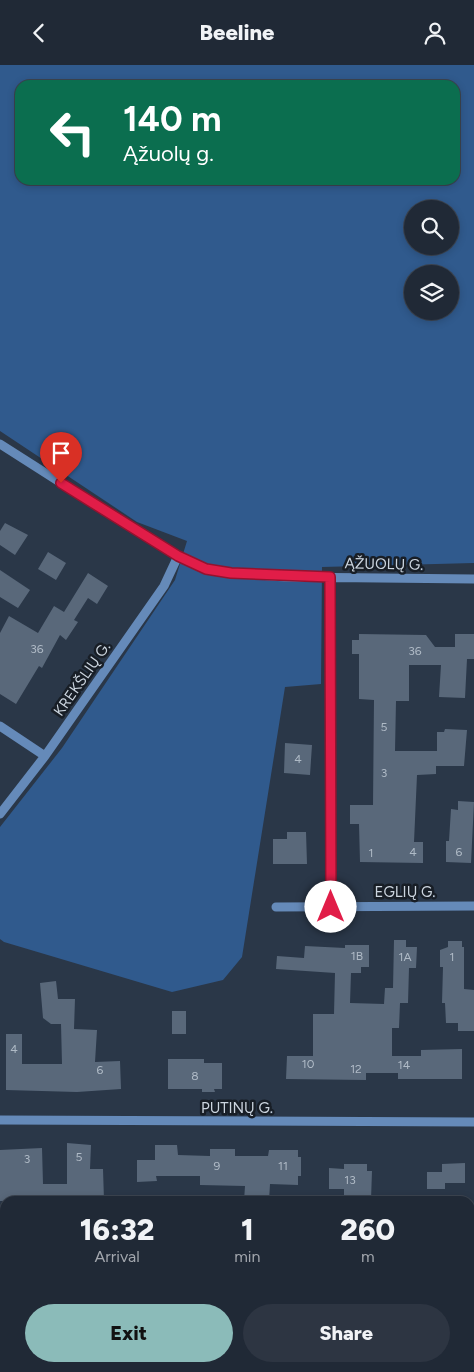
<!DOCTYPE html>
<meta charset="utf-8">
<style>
:root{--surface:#202936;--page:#2d3542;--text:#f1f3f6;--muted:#a2a6ad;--line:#3d4551;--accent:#8bbbb9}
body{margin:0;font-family:Figtree,sans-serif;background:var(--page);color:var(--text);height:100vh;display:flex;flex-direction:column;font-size:19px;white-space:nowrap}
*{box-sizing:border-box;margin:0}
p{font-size:16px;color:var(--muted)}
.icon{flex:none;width:28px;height:28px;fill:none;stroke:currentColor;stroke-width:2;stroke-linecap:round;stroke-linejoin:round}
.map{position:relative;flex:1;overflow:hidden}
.drawer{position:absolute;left:0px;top:1131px;width:475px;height:176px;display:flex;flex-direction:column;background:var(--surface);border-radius:15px 15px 0 0;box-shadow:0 2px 8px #0003,0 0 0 1px var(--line)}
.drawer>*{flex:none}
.top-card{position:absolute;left:15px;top:15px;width:445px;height:105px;border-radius:15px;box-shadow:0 2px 8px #0003,0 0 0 1px var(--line);background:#0b6e4f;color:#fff;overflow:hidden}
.buttons{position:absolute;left:404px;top:135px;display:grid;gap:10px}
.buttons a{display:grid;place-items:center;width:55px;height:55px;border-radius:50%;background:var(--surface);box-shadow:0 2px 8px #0003,0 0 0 1px var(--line);font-size:25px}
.pin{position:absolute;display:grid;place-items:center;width:42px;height:42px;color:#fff;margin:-51px -21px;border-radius:50% 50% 50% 0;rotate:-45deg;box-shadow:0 0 5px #0007}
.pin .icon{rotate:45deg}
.me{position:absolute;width:55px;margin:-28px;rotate:0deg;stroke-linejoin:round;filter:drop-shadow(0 0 4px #0008)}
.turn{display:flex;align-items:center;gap:18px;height:105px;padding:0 25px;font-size:22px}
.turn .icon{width:65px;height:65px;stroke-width:2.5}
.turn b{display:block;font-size:35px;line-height:42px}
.eta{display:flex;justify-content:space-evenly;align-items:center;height:85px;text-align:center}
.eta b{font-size:30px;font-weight:800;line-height:35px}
.cta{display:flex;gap:10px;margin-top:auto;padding:10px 25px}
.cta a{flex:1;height:58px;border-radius:30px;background:var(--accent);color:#111;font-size:20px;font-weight:800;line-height:58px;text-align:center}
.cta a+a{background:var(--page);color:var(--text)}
header{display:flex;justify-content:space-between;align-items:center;height:65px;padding:0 25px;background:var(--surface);font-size:22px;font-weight:800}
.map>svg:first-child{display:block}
.green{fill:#305a8d;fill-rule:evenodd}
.building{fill:#59687a}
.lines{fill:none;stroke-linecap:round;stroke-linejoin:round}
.minor{stroke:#658ab9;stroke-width:9}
.route-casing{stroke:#92132f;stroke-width:12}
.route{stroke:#e11d48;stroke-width:9}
.labels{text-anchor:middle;stroke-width:5;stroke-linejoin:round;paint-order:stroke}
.number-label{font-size:12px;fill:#afbac6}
.street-label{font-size:15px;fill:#ccd5df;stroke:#181e26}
</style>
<header><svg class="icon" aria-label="back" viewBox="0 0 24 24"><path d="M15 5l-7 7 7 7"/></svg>Beeline<svg class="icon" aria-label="person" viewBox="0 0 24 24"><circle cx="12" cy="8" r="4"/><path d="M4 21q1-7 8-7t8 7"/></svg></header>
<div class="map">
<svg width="474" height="1307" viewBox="0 0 474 1307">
<rect width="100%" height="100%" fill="#2a3748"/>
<path class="green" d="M 0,0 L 474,0 L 474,498 L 322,502 L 321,619 L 285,622 L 242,892 L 223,915 L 172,927 L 4,877 L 0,874 L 0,762 L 62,683 L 175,515 L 187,476 L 137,457 L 0,366 ZM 20,20 L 455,20 L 455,115 L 20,115 ZM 412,144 L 450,144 L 450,181 L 412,181 ZM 412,209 L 450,209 L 450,246 L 412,246 Z"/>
<path class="building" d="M 5,458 L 28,470 L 15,490 L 0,480 L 0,466 Z
M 48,487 L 66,498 L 56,515 L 38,504 Z
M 0,505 L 30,525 L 18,543 L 0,532 Z
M 88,508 L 108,521 L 97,539 L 88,533 L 74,555 L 78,557 L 66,575 L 60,570 L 42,603 L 39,601 L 16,639 L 0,629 L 0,568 L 9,551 L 38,568 L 54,541 L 64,547 Z
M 359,569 L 426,570 L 435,582 L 455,582 L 455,569 L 474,569 L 474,594 L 467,594 L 465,633 L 439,632 L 441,600 L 409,600 L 409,636 L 396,636 L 395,686 L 437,686 L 437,667 L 444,667 L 445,664 L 467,665 L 464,701 L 436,701 L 436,709 L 417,710 L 414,777 L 423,777 L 423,798 L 360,797 L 359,759 L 350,759 L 350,740 L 373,740 L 374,635 L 359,634 L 359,589 L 352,589 L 352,575 L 359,575 Z
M 285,678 L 312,680 L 310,710 L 284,708 Z
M 458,736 L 474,737 L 471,798 L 446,797 L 446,776 L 449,776 L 451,744 L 458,745 Z
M 287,767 L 306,767 L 307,799 L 273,799 L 273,774 L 287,774 Z
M 394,875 L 406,875 L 406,882 L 417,882 L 416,903 L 409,903 L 408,938 L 400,938 L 399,963 L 392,963 L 392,991 L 421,991 L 421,985 L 462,984 L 462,1014 L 398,1014 L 398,1008 L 366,1008 L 366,1015 L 286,1014 L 287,991 L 313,991 L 313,949 L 334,949 L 335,908 L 276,904 L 277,891 L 304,893 L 305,881 L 345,883 L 345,880 L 369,880 L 369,902 L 361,902 L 361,908 L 351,908 L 350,938 L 384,939 L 385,923 L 393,923 Z
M 448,876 L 462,876 L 462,882 L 464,882 L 464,924 L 474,925 L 474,966 L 458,966 L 458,958 L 446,958 L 445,938 L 442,938 L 443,902 L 440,902 L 440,885 L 448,882 Z
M 56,916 L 58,934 L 75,934 L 74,964 L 97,965 L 95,997 L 120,996 L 121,1024 L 77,1027 L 6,1025 L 6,969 L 22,969 L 22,999 L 62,999 L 61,959 L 51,959 L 43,953 L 40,918 Z
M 172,946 L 186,946 L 186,969 L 172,969 Z
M 168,994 L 204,994 L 204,998 L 222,998 L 222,1024 L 214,1024 L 215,1027 L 202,1027 L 202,1024 L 168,1024 Z
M 67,1078 L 91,1080 L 90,1104 L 103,1104 L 104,1135 L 0,1136 L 0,1085 L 42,1083 L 43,1119 L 67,1119 Z
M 155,1080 L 177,1080 L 178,1090 L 210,1091 L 210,1084 L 235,1084 L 235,1091 L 268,1091 L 269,1085 L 298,1085 L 298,1092 L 301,1092 L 301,1111 L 298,1111 L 298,1120 L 270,1119 L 269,1136 L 244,1136 L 245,1121 L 200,1120 L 200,1111 L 156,1111 L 157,1116 L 137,1117 L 137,1095 L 155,1095 Z
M 465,1098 L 465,1118 L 445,1118 L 445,1124 L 427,1124 L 427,1107 L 442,1107 L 442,1099 Z
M 344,1099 L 367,1099 L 367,1106 L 372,1106 L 371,1135 L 344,1134 L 344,1124 L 329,1124 L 329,1103 L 344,1104 Z"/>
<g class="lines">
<path class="minor" d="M 0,379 L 138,467 L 178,491 L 206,504 L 231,508 L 285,512 L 474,514
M 330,512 L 331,842
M 0,661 L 45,691
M 0,749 L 45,691 L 164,521 L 178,491
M 276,842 L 474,841
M 0,1055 L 474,1057
M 0,1272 L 5,1272
M 470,1273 L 474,1273"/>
</g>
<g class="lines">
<defs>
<path id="route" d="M 61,418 L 178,491 L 206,504 L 231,508 L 330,512 L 331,842"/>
</defs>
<use href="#route" class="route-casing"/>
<use href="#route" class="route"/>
</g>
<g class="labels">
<g class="number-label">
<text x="37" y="588">36</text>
<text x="415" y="590">36</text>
<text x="384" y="666">5</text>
<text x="298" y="698">4</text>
<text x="384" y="712">3</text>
<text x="413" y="791">4</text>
<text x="459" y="791">6</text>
<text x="371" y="792">1</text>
<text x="357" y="895">1B</text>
<text x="405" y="896">1A</text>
<text x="452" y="896">1</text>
<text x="14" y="988">4</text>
<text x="308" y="1003">10</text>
<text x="404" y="1004">14</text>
<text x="356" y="1008">12</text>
<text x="100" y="1009">6</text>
<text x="195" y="1015">8</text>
<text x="79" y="1096">5</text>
<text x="27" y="1098">3</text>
<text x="217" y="1105">9</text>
<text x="283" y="1105">11</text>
<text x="350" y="1119">13</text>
</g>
<g class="street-label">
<text transform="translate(384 499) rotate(1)" y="5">ĄŽUOLŲ G.</text>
<text transform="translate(82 614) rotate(-55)" y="5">KREKŠLIŲ G.</text>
<text x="405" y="832">EGLIŲ G.</text>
<text x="237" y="1048">PUTINŲ G.</text>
</g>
</g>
</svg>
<div class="buttons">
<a><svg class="icon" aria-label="search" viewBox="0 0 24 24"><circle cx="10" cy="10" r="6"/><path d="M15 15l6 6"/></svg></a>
<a><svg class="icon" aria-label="layers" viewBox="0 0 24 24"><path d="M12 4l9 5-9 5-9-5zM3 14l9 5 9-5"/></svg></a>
</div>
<div class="pin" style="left:61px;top:418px;background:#d93025"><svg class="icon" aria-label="arrive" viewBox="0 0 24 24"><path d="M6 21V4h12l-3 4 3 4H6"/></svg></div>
<svg class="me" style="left:331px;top:842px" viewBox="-20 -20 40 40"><circle r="19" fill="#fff"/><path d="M0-13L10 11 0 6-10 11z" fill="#e11d48"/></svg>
<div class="top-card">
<div class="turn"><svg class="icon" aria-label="left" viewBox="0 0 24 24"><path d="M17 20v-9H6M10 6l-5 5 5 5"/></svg><div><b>140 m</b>Ąžuolų g.</div></div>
</div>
<section class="drawer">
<div class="eta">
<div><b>16:32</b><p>Arrival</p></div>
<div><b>1</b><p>min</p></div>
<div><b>260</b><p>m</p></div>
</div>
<div class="cta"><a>Exit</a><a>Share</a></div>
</section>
</div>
